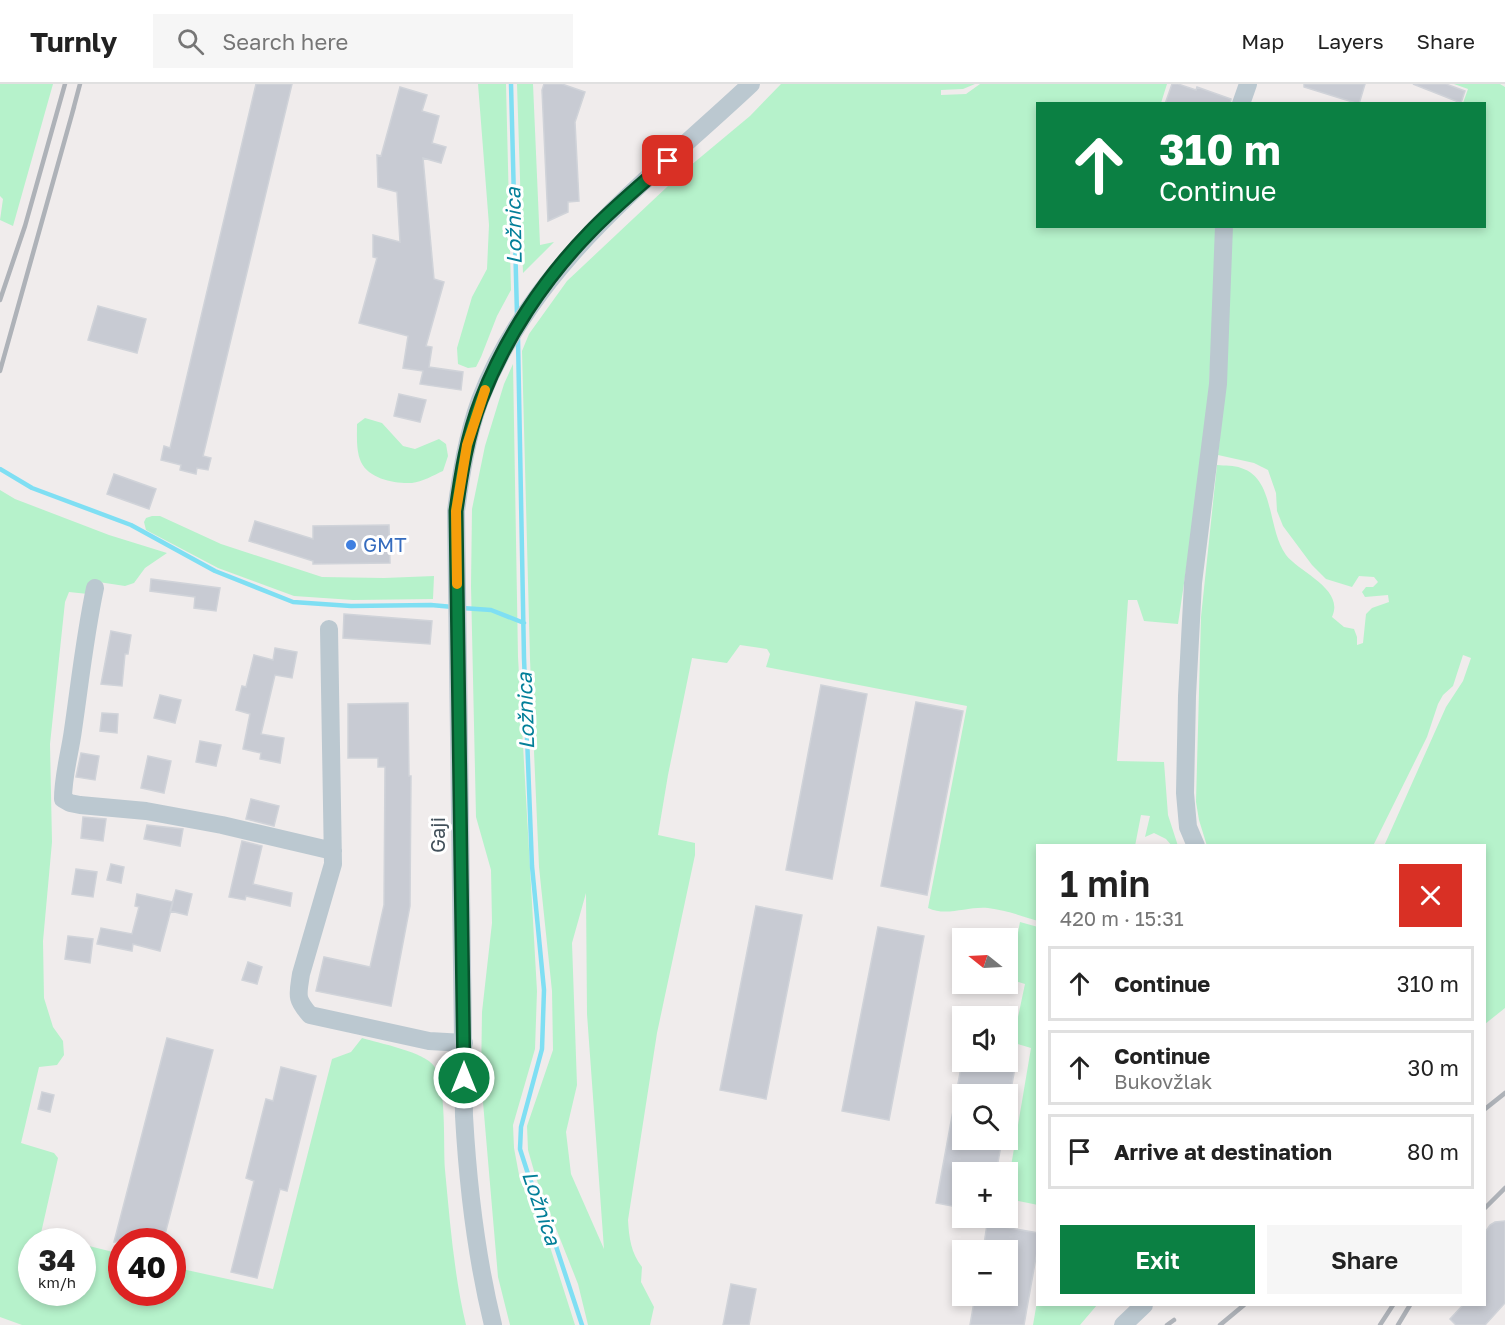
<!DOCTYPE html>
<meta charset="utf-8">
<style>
:root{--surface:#fff;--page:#f6f6f6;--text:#222;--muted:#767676;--line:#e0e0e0;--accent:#0b8043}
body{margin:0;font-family:"Golos Text",sans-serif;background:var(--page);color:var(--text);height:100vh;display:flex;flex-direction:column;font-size:22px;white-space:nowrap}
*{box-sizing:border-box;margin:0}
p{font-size:20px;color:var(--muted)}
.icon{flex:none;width:33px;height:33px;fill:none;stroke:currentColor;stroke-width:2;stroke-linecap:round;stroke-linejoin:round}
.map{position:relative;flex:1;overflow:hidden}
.panel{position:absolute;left:1036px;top:760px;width:450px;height:462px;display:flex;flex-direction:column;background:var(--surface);border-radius:0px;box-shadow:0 3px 9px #0003}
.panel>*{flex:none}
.guide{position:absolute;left:1036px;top:18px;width:450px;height:126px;border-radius:0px;box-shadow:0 3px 9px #0003;background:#0b8043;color:#fff;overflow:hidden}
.needle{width:39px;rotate:288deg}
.tools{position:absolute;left:952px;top:844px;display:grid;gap:12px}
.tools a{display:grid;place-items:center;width:66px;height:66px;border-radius:0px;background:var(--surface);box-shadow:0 3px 9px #0003;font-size:30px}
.speed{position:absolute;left:18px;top:1144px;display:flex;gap:12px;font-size:30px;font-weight:700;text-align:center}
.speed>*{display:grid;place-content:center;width:78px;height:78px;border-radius:50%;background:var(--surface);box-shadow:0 3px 9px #0003;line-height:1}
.speed small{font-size:15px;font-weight:400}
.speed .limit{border:9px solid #d22;background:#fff;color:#111}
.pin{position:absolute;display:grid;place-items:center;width:51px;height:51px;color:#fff;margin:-26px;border-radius:12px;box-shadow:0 3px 9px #0006}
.me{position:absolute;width:66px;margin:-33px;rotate:0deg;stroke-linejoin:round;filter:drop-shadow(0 0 4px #0008)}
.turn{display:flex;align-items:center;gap:21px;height:126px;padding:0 24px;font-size:27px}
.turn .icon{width:78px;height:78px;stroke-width:2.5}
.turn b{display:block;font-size:42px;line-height:51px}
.round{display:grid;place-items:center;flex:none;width:63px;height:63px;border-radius:0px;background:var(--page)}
.summary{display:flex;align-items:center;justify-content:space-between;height:102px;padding:0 24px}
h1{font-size:36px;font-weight:600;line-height:45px}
.button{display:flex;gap:12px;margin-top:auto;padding:12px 24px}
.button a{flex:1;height:69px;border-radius:0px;background:var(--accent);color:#fff;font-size:24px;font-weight:600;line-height:69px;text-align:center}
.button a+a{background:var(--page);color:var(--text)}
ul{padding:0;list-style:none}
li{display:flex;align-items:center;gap:18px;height:75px;margin:0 12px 9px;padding:0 12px;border:3px solid var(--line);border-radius:0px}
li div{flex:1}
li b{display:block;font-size:22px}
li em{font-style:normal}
header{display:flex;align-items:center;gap:36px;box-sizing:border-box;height:84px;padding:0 30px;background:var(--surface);border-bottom:2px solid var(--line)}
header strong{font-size:28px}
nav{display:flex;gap:33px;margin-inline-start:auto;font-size:21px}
.search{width:420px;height:54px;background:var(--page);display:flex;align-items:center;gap:15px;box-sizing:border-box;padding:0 21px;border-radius:0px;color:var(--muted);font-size:22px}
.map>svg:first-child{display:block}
.green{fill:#b6f2cb;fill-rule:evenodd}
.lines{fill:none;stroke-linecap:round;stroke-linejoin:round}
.stream{stroke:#7fdff3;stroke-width:4.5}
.building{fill:#c8cbd3;stroke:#d0d3d9;stroke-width:1.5}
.minor{stroke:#bbc8d0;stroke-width:18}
.rail{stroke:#aeb2b8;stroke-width:4.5}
.route-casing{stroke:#07532c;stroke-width:15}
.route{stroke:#0b8043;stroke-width:10}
.slow{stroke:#f59e0b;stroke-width:10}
.shop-dot{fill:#3f7fe0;stroke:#fff;stroke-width:2}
.labels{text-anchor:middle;stroke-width:6;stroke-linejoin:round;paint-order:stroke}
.shop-label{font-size:20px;fill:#366cbe;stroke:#fff;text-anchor:start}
.street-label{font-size:20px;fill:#43515b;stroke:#fff}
.water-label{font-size:21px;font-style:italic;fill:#037f99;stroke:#fff}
</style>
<header>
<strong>Turnly</strong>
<div class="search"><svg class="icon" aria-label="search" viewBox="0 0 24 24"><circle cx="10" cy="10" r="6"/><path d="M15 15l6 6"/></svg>Search here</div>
<nav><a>Map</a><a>Layers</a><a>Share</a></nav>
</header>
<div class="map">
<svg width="1505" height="1241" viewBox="0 0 1505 1241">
<rect width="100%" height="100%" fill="#f0ecec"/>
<path class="green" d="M 0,0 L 53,0 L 13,142 L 0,136 L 3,115 L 0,112 Z
M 478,0 L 506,0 L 511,206 L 497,232 L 481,273 L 476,283 L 468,284 L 458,280 L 457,264 L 472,213 L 487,185 L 489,141 Z
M 517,0 L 533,0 L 540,161 L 554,158 L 523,189 Z
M 781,0 L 975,0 L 963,5 L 941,6 L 941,11 L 966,10 L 980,0 L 1167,0 L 1161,19 L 1038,20 L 1038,142 L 1217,143 L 1207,344 L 1178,540 L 1144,537 L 1137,516 L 1128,516 L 1117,677 L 1164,678 L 1168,731 L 1178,762 L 1172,762 L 1166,755 L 1154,749 L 1145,753 L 1150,732 L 1141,731 L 1135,762 L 1038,762 L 1038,837 C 1022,832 1005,826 988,824 C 967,822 947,833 928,824 L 967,622 L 766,583 L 770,570 L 767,565 L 740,561 L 727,579 L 692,574 L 668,691 L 658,751 L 695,759 L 695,771 L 657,949 L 628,1136 C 629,1154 631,1169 642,1183 L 641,1198 L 654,1223 L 650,1241 L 588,1241 L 578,1200 L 536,1094 L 528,1066 L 527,1042 L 553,966 L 552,907 L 539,783 L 530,575 L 522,267 L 529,250 L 567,197 L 684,87 L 750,32 ZM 586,809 L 587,930 L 604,1165 L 571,1090 L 566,1048 L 577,1001 L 572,859 Z
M 1454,0 L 1500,0 L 1505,3 L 1505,924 L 1485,940 L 1485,762 L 1384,762 L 1446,623 L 1463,597 L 1471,574 L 1463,571 L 1453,602 L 1443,611 L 1438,620 L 1427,653 L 1373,762 L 1207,762 L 1199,736 L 1196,718 L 1201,533 L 1217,381 C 1225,382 1234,381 1241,384 C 1275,394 1267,445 1286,471 C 1300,489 1345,505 1332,533 L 1344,543 L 1354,545 L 1357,553 L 1357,561 L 1363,559 L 1366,530 L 1372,524 L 1389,518 L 1388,511 L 1365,513 L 1362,508 L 1366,503 L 1373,503 L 1378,498 L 1374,493 L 1359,492 L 1352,503 L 1326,495 L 1312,481 L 1283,442 L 1277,427 L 1276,409 L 1268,386 L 1254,379 L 1218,371 L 1225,304 L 1231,143 L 1485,142 L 1485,20 L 1463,19 L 1468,5 Z
M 513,280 L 518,573 L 537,907 L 535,965 L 513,1041 L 514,1064 L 520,1096 L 544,1144 L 575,1241 L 510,1241 L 498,1193 L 481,995 L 482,928 L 492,839 L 491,786 L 476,733 L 471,502 L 472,425 L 485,362 L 504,300 Z
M 365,334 L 382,339 L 403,362 L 415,365 L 439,355 L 446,360 L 448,372 L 443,387 C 434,391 422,398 412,399 C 395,400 369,395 361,378 C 356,367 357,352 357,340 Z
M 0,406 L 15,415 L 109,451 L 167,469 L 145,484 L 134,499 L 125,502 L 92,497 L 88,510 L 69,508 L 65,518 L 50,660 L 52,758 L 43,857 L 44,914 L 53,943 L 63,957 L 64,971 L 57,981 L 39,983 L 21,1059 L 54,1069 L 58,1074 L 39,1158 L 32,1158 L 32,1209 L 82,1209 L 83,1170 L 89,1162 L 121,1170 L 122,1209 L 172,1209 L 173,1183 L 273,1205 L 332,975 L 351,968 L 362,954 C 378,959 425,968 434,982 C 447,1002 443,1061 445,1086 C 450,1138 454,1191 466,1241 L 22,1241 L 0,1233 Z
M 152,432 L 160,432 L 221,460 L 322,493 L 384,494 L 434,492 L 433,515 L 353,516 L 294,512 L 218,484 L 146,446 L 144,438 L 146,434 Z
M 1020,838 L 1038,843 L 1038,1121 L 1008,1115 L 1008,1100 L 1031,964 L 1008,957 L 1008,933 L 963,933 L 963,944 L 956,942 L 960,926 L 1018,933 L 1025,900 L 1009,895 Z
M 1038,1212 L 1038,1221 L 1097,1221 L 1080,1241 L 1033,1241 Z"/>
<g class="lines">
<path class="stream" d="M 511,0 L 517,231
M 518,255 L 524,574 L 532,782 L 544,906 L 542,965 L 521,1043 L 520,1065 L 529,1093 L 548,1138 L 582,1241
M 0,385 L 32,404 L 131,441 L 215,487 L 293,518 L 351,522 L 431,521 L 453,523
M 462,524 L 491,526 L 524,539"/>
</g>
<path class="building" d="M 256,0 L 292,0 L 203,372 L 211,374 L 208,386 L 197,384 L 196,390 L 180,386 L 181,381 L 161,376 L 164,362 L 170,364 Z
M 544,0 L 562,0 L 585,8 L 575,38 L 579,117 L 568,118 L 568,128 L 548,137 L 542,6 Z
M 1172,0 L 1178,0 L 1196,6 L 1197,3 L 1231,15 L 1230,20 L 1165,20 Z
M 1304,0 L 1365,0 L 1359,20 L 1304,3 Z
M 1413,0 L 1446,0 L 1465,7 L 1461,19 Z
M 400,3 L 427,11 L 422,27 L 439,32 L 432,59 L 446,63 L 441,79 L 423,74 L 434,195 L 444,198 L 426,262 L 432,263 L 429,283 L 463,288 L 461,306 L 420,300 L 423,287 L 403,284 L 408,252 L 359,239 L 377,174 L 373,173 L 373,151 L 400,158 L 397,108 L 378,103 L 377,71 L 381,72 Z
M 98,222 L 146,235 L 137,269 L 88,256 Z
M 399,310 L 426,316 L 420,338 L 394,332 Z
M 114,390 L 156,405 L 149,425 L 107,410 Z
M 255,437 L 313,455 L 313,442 L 389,441 L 390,479 L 313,480 L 313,477 L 249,457 Z
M 151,495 L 220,504 L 216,527 L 194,524 L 195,513 L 150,507 Z
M 344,530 L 432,537 L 430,560 L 343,554 Z
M 111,547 L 131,551 L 128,570 L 125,570 L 122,602 L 101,600 Z
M 275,564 L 297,568 L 292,594 L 275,591 L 261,650 L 284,654 L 280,679 L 260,675 L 261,669 L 243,665 L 250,630 L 236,626 L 242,602 L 246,603 L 254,571 L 273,576 Z
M 821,601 L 867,610 L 832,795 L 786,786 Z
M 160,611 L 181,616 L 175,639 L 154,634 Z
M 916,618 L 963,627 L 927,811 L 881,802 Z
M 408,619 L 409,692 L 411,692 L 410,822 L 391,922 L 316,907 L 324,873 L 370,883 L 384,821 L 385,683 L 378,683 L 378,674 L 348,674 L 348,620 Z
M 102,629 L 118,630 L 117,649 L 100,647 Z
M 200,657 L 221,661 L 216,682 L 196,678 Z
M 81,669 L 99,672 L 95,696 L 76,693 Z
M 148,672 L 171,677 L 164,709 L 141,704 Z
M 251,715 L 279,722 L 274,742 L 246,735 Z
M 83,733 L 106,735 L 103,757 L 81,754 Z
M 147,741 L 183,745 L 180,762 L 144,755 Z
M 242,757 L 262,762 L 253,800 L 292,809 L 290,822 L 246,812 L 245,816 L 229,813 Z
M 111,780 L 124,783 L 121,799 L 107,796 Z
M 76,785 L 97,788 L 93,813 L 72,810 Z
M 176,806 L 192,810 L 187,831 L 170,827 Z
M 137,810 L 173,818 L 160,867 L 133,860 L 132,867 L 97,860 L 101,844 L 132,850 L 139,823 L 135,822 Z
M 756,822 L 802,831 L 766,1015 L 720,1006 Z
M 878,843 L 924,852 L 889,1036 L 842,1027 Z
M 68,852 L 93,855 L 90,879 L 65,875 Z
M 248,878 L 262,883 L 257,900 L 242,896 Z
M 167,954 L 213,966 L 163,1158 L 114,1158 Z
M 962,978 L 1016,978 L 1010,1011 L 963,1011 L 963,1056 L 1002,1056 L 996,1089 L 963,1089 L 963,1124 L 936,1119 Z
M 281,983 L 316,992 L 287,1107 L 280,1105 L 257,1194 L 231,1188 L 254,1097 L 246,1094 L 266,1015 L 273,1017 Z
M 42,1008 L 54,1011 L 50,1028 L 38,1025 Z
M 1505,1137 L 1505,1219 L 1485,1241 L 1456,1241 L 1450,1235 L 1463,1221 L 1485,1221 L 1486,1147 L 1490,1141 L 1495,1138 Z
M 987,1140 L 1038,1149 L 1038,1162 L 1024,1241 L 970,1241 L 975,1212 L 1008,1212 L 1008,1167 L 983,1167 Z
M 731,1200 L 756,1205 L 749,1241 L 723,1241 Z"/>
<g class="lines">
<path class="minor" d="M 1241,20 L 1248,0
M 95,504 C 85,551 80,598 73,646 C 70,669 63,691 63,715 L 70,719 L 80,721 L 146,727 L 222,741 L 333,767
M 329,545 L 333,780 L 301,890 C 298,911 295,914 310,931 L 429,957 L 464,959
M 1196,762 L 1188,743 L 1185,709 L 1187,612 L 1193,499 L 1218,300 L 1224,142
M 493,1241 C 476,1172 468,1103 464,1032 L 456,427 C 461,390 467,352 480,316 C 532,180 649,96 751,0
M 1123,1241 L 1144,1221"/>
<path class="rail" d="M 72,30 L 80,0
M 0,216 L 25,142 L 65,0
M 0,287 L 74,23
M 1485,1025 L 1505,1009
M 1485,1124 L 1505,1104
M 1167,1241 L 1174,1236
M 1220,1241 L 1244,1221
M 1380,1241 L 1393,1221
M 1398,1241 L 1410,1221"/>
</g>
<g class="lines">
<defs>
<path id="route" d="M 464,994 L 456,427 C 461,390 467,352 481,316 C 505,254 544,195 590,148 C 614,123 642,100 668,77"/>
</defs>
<use href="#route" class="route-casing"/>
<use href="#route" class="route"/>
<path class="slow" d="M 457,500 L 456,427 L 467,361 L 485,306"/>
</g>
<circle class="shop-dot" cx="351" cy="461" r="6"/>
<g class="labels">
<g class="shop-label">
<text x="363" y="468">GMT</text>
</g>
<g class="street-label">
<text transform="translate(438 751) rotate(-90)" y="7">Gaji</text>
</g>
<g class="water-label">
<text transform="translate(514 142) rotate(-91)" y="7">Ložnica</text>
<text transform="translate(526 627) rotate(-92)" y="7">Ložnica</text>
<text transform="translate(541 1124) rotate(71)" y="7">Ložnica</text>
</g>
</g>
</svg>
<div class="tools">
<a><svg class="needle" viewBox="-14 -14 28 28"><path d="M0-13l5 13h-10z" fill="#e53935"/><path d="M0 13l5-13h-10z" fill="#767676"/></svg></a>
<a><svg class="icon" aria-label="sound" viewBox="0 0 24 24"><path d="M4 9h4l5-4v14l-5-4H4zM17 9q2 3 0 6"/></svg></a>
<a><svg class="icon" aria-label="search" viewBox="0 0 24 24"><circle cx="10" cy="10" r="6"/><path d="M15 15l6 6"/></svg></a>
<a>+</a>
<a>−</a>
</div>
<div class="speed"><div>34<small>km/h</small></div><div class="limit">40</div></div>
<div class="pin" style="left:668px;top:77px;background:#d93025"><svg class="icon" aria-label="arrive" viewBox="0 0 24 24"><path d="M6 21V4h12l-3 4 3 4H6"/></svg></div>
<svg class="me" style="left:464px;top:994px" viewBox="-20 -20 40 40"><circle r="17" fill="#0b8043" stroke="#fff" stroke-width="3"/><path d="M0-11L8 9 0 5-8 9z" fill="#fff"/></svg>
<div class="guide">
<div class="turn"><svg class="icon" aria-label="ahead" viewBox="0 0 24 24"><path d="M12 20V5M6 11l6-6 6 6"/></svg><div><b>310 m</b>Continue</div></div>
</div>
<section class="panel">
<div class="summary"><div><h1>1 min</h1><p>420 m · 15:31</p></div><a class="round" style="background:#d93025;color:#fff"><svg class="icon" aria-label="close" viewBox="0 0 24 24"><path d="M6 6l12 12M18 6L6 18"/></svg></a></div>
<ul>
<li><svg class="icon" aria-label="ahead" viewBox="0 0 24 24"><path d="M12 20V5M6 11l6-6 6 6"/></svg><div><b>Continue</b></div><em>310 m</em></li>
<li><svg class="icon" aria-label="ahead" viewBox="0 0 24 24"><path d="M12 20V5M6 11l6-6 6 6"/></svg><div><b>Continue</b><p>Bukovžlak</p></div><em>30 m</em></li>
<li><svg class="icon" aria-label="arrive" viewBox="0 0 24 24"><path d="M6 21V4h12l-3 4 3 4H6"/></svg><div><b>Arrive at destination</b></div><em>80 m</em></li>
</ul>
<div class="button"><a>Exit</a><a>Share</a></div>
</section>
</div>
